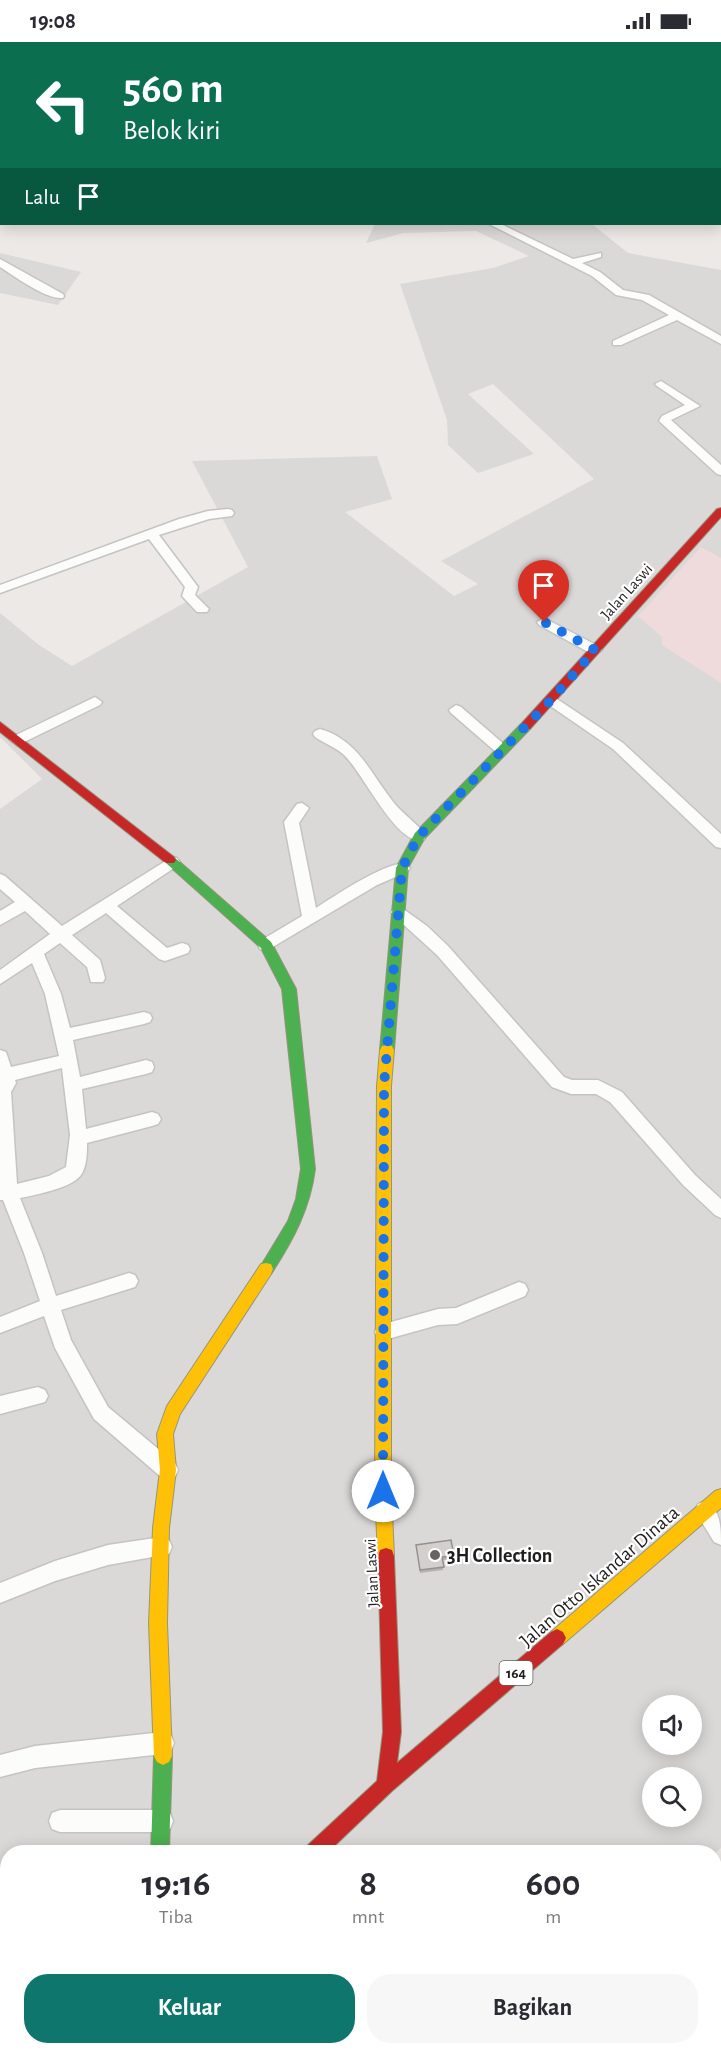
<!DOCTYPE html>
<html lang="id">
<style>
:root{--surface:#fff;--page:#f7f7f7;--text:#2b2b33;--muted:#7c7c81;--accent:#0f766e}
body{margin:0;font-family:"Alegreya Sans",sans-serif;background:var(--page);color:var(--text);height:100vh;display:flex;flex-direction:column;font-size:22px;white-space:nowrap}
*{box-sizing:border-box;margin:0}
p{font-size:20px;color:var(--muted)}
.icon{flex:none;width:33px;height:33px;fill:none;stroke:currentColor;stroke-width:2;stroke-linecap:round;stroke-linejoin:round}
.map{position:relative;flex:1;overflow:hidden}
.side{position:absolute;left:0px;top:1803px;width:722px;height:210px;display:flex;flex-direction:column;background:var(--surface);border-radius:24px 24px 0 0;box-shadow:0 3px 15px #0003}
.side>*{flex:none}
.hud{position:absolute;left:0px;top:0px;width:722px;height:183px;box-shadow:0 3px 15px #0003;background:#0b6e4f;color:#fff;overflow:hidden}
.controls{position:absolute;left:642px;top:1653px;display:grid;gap:12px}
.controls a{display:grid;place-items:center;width:60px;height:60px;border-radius:50%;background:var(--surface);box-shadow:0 3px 15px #0003;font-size:30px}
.pin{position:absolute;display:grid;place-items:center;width:51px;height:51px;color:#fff;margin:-62px -26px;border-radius:50% 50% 50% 0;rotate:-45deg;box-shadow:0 0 6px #0007}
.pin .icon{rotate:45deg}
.me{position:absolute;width:66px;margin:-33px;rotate:0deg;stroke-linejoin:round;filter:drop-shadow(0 0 4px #0008)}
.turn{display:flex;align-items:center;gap:21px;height:126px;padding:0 24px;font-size:27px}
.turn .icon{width:78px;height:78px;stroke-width:2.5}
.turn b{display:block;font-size:42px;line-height:51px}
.then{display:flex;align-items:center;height:57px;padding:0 24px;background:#0003;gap:12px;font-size:22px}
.eta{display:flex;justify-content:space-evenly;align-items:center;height:102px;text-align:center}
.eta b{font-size:36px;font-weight:700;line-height:42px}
.action{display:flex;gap:12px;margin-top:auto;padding:12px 24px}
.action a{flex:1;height:69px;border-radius:24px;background:var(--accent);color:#fff;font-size:24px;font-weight:700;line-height:69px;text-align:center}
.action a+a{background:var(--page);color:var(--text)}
.status{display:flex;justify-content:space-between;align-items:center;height:42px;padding:0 30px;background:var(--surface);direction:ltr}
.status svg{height:16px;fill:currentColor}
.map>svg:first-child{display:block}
.residential{fill:#dbd9d8;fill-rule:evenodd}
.commercial{fill:#f0dbdc}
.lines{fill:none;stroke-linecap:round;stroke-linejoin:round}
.street-casing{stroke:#c5c4c2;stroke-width:3}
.fast-casing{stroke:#97957d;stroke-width:2}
.slow-casing{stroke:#97957d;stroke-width:2}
.jam-casing{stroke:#97957d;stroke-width:2}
.street{fill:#fcfcfb;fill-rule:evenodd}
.fast{fill:#4caf50;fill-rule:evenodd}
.slow{fill:#ffc107;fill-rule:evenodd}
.jam{fill:#c62828;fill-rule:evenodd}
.wall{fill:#b5b2af}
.building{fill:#d3cfcc;stroke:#94918f;stroke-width:1.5}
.route{stroke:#1a73e8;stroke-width:10;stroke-dasharray:0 18}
.poi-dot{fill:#666564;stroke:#fff;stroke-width:2}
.labels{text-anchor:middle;stroke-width:4.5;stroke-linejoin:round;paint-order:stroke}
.shield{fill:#fff;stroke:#626262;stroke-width:1.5}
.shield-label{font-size:15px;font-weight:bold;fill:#1e1e1e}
.street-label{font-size:16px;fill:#1e1e1e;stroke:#fff}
.near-poi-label{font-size:20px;font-weight:bold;fill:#1e1e1e;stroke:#fff;text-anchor:start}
.near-street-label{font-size:20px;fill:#1e1e1e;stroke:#fff}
</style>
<div class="status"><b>19:08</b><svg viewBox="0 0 49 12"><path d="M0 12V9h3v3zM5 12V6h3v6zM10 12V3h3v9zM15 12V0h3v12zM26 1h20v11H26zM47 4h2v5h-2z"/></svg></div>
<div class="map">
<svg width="721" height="2013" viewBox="0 0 721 2013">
<rect width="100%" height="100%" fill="#ece9e6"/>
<path class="residential" d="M 375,182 L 592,182 L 628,211 L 721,228 L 721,1806 L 714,1812 L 8,1810 L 8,2006 L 436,2006 L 425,2013 L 0,2013 L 0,767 L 42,737 L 0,695 L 0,571 L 39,603 L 72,624 L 248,525 L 192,419 L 377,414 L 392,457 L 345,470 L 454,554 L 478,542 L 441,519 L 594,437 L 493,342 L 468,352 L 534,412 L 478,431 L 448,403 L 447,378 L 400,242 L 493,226 L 529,214 L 476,189 L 404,191 L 366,201 ZM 652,1664 L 692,1664 L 692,1702 L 652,1702 ZM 652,1736 L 692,1736 L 692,1774 L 652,1774 Z
M 0,211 L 81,230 L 58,263 L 0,251 Z"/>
<path class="commercial" d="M 701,505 L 721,516 L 721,641 L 662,603 L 662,595 L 638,574 Z"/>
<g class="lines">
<defs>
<path id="street" d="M 0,2 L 2,2 L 2,8 L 0,8 Z
M 489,182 L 501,182 L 573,217 L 601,211 L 601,215 L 582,221 L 600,230 L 623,248 L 649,253 L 721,294 L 721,302 L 677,278 L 621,303 L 613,303 L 613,299 L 669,273 L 642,258 L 616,253 L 592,234 Z
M 0,217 L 63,252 L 64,254 L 63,256 C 47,258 14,234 0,225 Z
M 661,339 L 700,364 L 671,378 L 721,423 L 721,433 L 717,432 L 659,379 L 662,374 L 685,363 L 657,344 L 655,342 Z
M 228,467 L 232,468 L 234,471 L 232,474 L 209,477 L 159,493 L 198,545 L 195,553 L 209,567 L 207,570 L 197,570 L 182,554 L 185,545 L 149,497 L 0,551 L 0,543 L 179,477 L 208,469 Z
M 544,576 L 600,605 L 602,608 L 595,612 L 590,611 L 539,583 L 537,580 Z
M 551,653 L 623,701 L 721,792 L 721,806 L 716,805 L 613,707 L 546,661 L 544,658 Z
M 95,655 L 102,660 L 100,663 L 22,701 L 17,703 L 10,698 L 12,695 Z
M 456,663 L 461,665 L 506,704 L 508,707 L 506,710 L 496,710 L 451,671 L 449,668 Z
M 320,687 C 359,698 371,733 394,761 C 403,772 419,783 426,794 L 424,798 C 397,806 362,728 343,712 C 335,705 324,701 315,695 L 313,692 L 315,689 Z
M 302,761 L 309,766 L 299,781 L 316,866 C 333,855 390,817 407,822 L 410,826 L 407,830 L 377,843 L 266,909 L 260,907 L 258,903 L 260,899 L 302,874 L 284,780 L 297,762 Z
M 172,815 L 177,816 L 180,820 L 177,824 L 117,864 L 167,906 L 182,901 L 188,903 L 190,907 L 188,911 L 165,919 L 159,917 L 106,871 L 72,893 L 100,918 L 105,936 L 103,940 L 91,940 L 87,925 L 60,901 L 44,912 L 61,952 L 70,986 L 144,970 L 150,972 L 152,976 L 150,980 L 144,982 L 73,998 L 80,1035 L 146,1018 L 152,1020 L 154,1025 L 152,1030 L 146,1032 L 82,1047 L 86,1087 L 152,1070 L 158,1072 L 161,1077 L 158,1082 L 152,1084 L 87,1101 C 87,1111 87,1124 81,1133 C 72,1146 35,1153 20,1156 L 42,1211 L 56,1254 L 129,1231 L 135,1233 L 138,1239 L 135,1245 L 61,1268 L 71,1298 L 108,1365 L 175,1421 L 178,1428 L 175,1435 L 168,1437 L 161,1435 L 94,1377 L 55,1306 L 44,1274 L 0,1291 L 0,1275 L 40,1259 L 24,1211 L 3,1158 L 0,1158 L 0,1008 L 6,1010 L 11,1025 L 59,1014 L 45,952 L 32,921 L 0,942 L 0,928 L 50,892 L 25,869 L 0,883 L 0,869 L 15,860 L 0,847 L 0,832 L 5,834 L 62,884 ZM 62,1026 L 70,1093 L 66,1125 L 49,1134 L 17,1142 L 11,1050 L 16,1041 L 15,1038 Z
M 399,864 L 427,884 L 448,904 L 564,1035 L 572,1038 L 598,1038 L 622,1050 L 695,1133 L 721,1157 L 721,1176 L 715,1173 L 683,1143 L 610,1060 L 596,1052 L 571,1052 L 552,1045 L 437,913 L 394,874 L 391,870 L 394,866 Z
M 519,1240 L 525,1242 L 528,1248 L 525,1254 L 457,1282 L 438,1283 L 384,1298 L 377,1296 L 375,1290 L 377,1284 L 384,1282 L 438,1267 L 456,1266 Z
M 38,1345 L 45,1348 L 48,1354 L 45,1360 L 0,1372 L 0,1354 Z
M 705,1459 C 721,1467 721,1486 721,1503 L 714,1500 L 695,1469 L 698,1462 Z
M 162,1495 L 169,1498 L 172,1505 L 169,1512 L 108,1523 L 55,1539 L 0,1561 L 0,1541 L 55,1519 L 108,1503 Z
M 163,1690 L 171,1693 L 174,1701 L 171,1709 L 163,1712 L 35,1726 L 0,1735 L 0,1713 L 35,1704 Z
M 60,1768 L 162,1768 L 170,1771 L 173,1779 L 170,1787 L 162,1790 L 60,1790 L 52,1787 L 49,1779 L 52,1771 Z"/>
<path id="fast" d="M 526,680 L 532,684 L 530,687 L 424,797 L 408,826 L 394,1008 L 392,1012 L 382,1012 L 380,1008 L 396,826 L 415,791 L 522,681 Z
M 170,814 L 174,815 L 271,900 L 296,947 L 315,1127 C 310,1167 293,1198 271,1232 L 266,1233 L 261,1232 L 259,1227 L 288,1179 L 296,1157 L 301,1127 L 282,947 L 261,906 L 166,821 L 164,818 Z
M 163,1705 L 169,1708 L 172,1714 L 169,1810 L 151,1810 L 154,1714 L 157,1708 Z
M 79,2006 L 105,2006 L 102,2013 L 75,2013 Z"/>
<path id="slow" d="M 387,1003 L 392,1004 L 394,1008 L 391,1044 L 391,1449 L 394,1514 L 392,1520 L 386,1522 L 380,1520 L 378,1514 L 375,1449 L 377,1044 L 380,1008 L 382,1004 Z
M 266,1221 L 271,1222 L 273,1227 L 271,1232 L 180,1372 L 173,1392 L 176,1428 L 169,1486 L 167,1581 L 172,1714 L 169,1720 L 163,1723 L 157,1720 L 154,1714 L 149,1581 L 153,1486 L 160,1428 L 157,1392 L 167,1364 L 261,1222 Z
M 721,1447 L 721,1466 L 563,1602 L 557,1605 L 551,1602 L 548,1596 L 551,1590 L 715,1449 Z"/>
<path id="jam" d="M 721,466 L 721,475 L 530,687 L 522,687 L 522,681 L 717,467 Z
M 0,680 L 174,815 L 176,818 L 174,821 L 166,821 L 0,690 Z
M 386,1506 L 392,1508 L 394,1514 L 401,1690 L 397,1721 L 551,1590 L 557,1587 L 563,1590 L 566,1596 L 563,1602 L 392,1749 L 328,1810 L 306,1810 L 308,1803 L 377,1739 L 383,1690 L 378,1514 L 380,1508 Z"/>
</defs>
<use href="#street" class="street-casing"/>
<use href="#fast" class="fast-casing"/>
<use href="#slow" class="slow-casing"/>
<use href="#jam" class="jam-casing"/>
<use href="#street" class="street"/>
<use href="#fast" class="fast"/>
<use href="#slow" class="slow"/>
<use href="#jam" class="jam"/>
</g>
<path class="wall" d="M 416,1503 L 454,1514 L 453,1517 L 443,1518 L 443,1528 L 420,1531 Z"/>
<path class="building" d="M 451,1498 L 454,1514 L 442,1515 L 444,1525 L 420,1528 L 416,1503 Z"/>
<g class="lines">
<path class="route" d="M 383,1449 L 384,1044 L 402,826 L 419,794 L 551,658 L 595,608 L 544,580"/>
</g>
<circle class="poi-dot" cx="435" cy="1513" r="6"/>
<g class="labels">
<rect class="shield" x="499.5" y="1619" width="33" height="24" rx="4.5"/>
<g class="shield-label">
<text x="516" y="1636">164</text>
</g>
<g class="street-label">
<text transform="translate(626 549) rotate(-48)" y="6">Jalan Laswi</text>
<text transform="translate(371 1531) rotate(-93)" y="6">Jalan Laswi</text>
</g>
<g class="near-poi-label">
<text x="447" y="1520">3H Collection</text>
</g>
<g class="near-street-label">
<text transform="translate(599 1534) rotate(-41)" y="7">Jalan Otto Iskandar Dinata</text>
</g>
</g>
</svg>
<div class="controls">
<a><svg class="icon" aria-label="sound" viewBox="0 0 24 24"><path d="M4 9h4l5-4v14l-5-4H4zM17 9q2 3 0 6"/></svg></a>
<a><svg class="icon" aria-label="search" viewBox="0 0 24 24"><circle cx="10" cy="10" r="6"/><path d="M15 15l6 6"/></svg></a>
</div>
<div class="pin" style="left:544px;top:580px;background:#d93025"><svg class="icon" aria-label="arrive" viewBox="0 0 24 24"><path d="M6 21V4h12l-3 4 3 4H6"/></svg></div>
<svg class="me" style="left:383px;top:1449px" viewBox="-20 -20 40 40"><circle r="19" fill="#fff"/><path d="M0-13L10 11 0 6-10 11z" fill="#1a73e8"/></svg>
<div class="hud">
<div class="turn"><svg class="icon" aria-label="left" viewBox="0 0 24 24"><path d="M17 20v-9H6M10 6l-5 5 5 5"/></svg><div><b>560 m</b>Belok kiri</div></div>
<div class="then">Lalu<svg class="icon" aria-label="arrive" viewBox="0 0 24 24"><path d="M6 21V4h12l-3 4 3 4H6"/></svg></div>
</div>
<section class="side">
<div class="eta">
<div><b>19:16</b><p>Tiba</p></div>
<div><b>8</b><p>mnt</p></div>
<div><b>600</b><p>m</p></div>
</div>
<div class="action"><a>Keluar</a><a>Bagikan</a></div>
</section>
</div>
